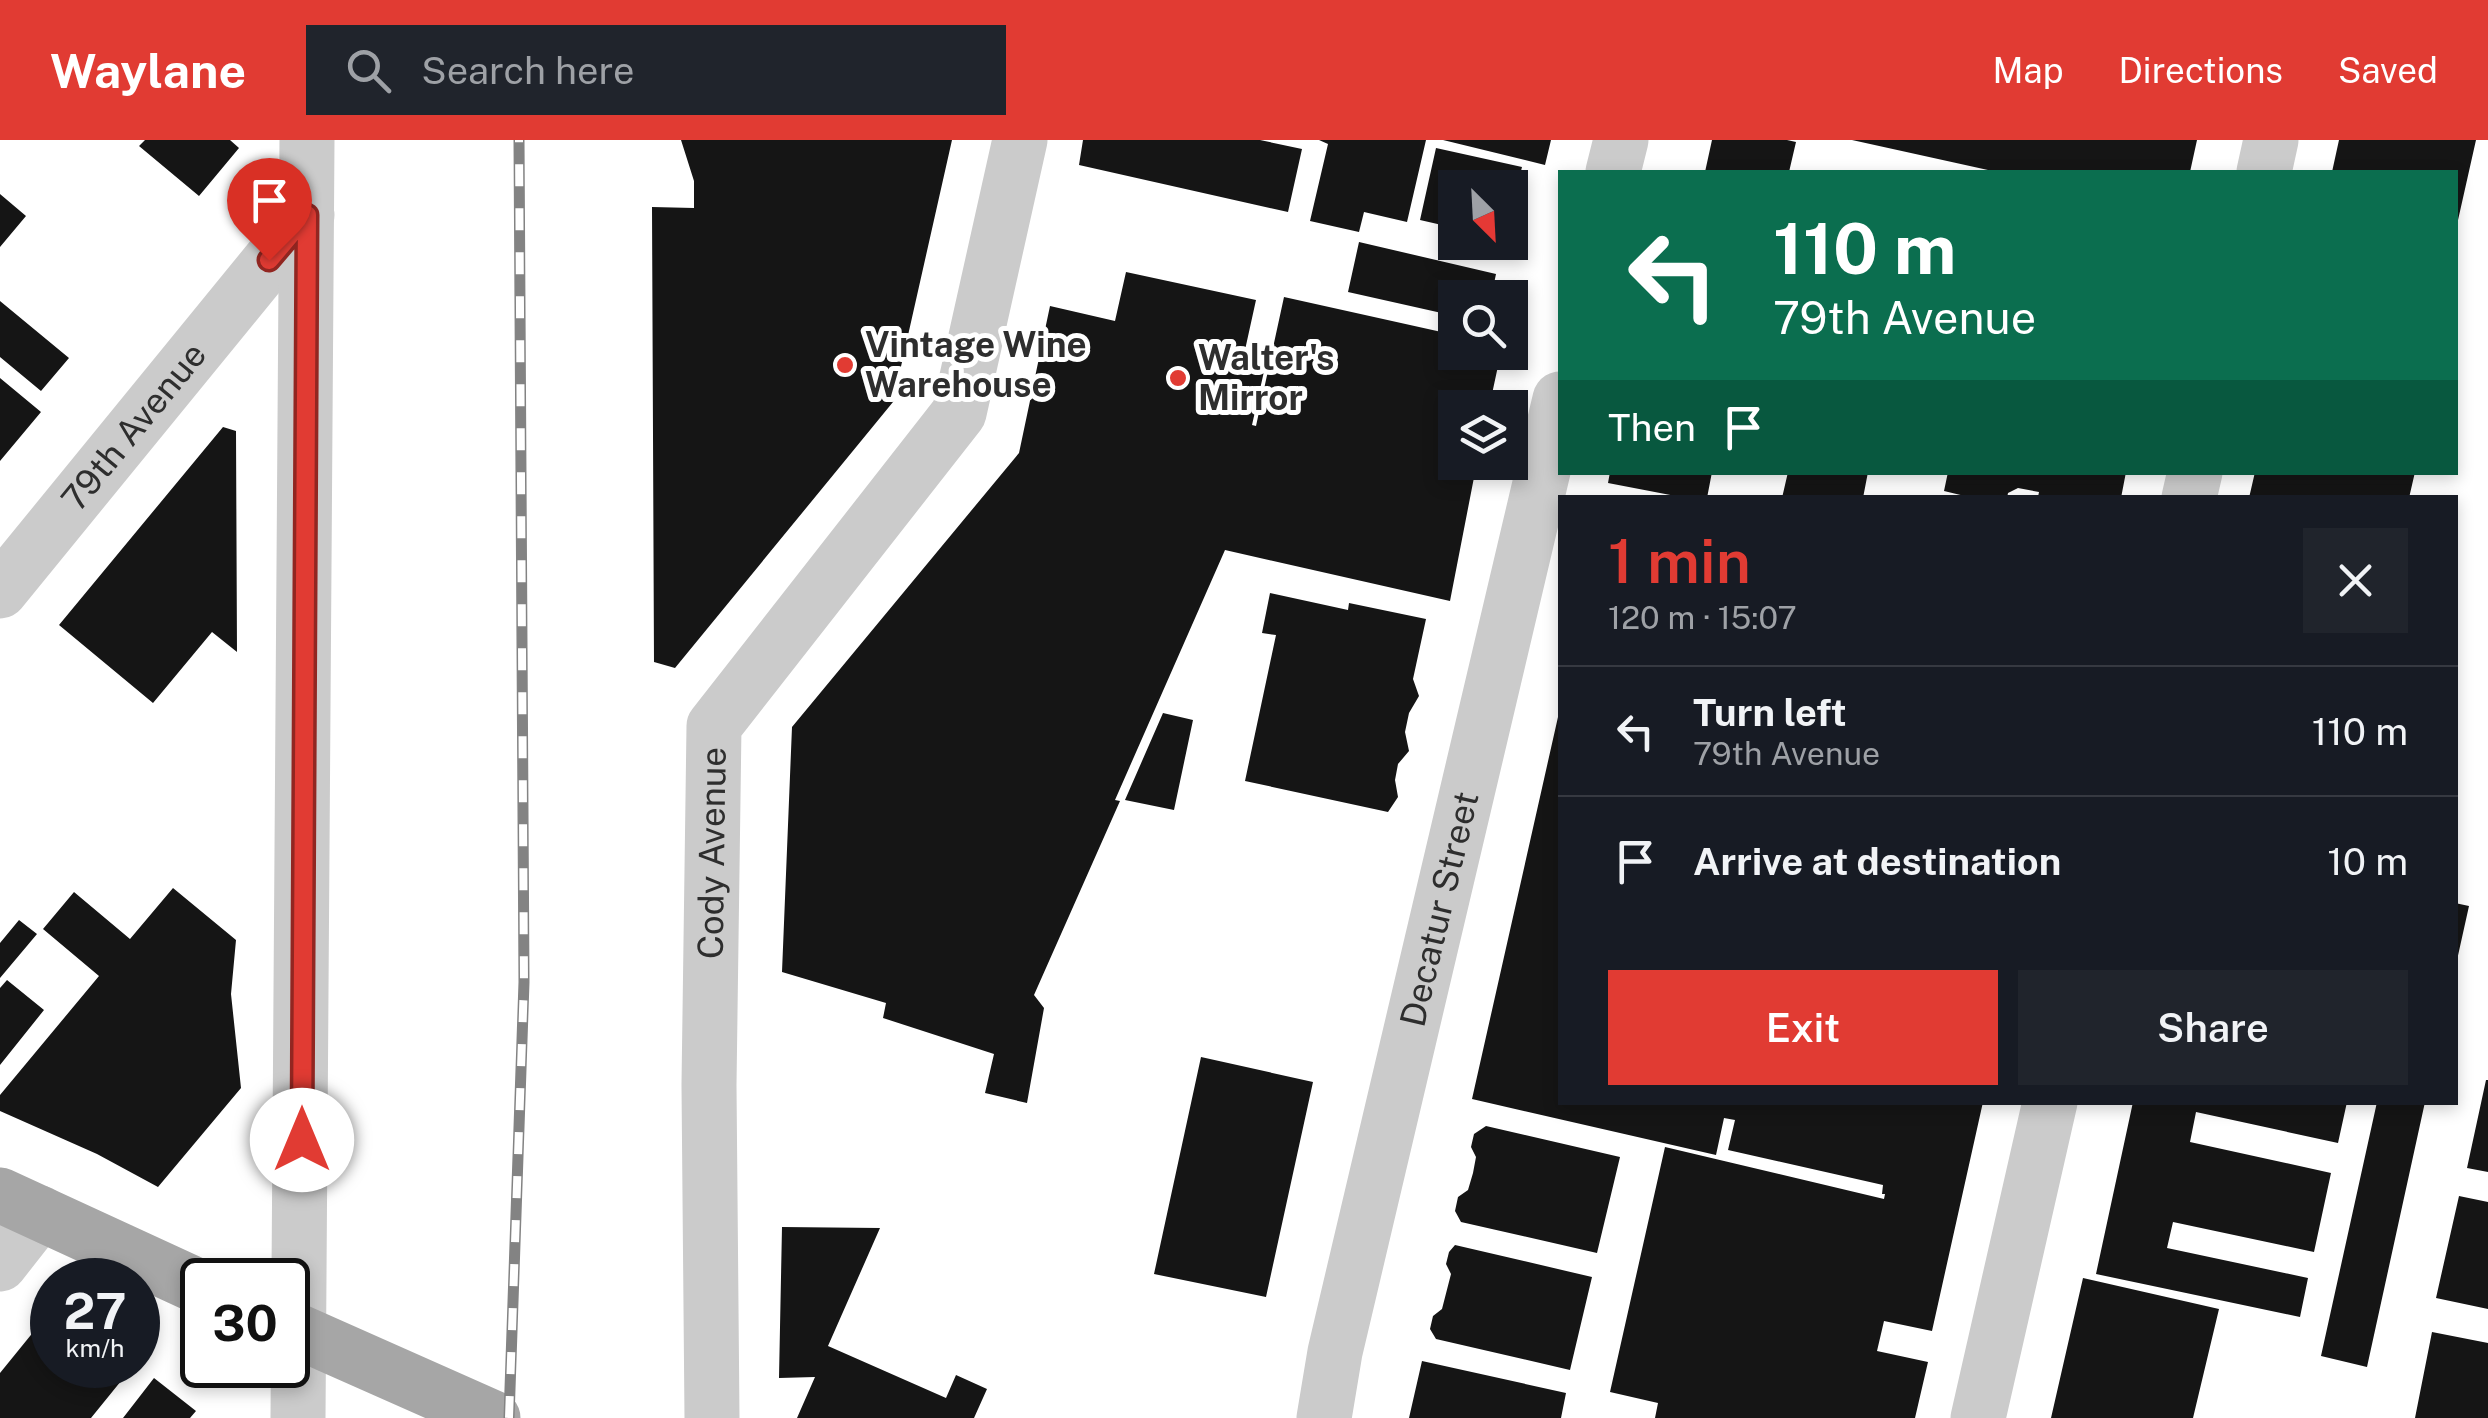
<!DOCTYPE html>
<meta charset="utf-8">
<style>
:root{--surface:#171b24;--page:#20242c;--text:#f1f3f6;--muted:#9ea1a6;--line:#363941;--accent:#e13b33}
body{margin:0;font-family:"Public Sans",sans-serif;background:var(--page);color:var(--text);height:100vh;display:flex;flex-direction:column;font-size:38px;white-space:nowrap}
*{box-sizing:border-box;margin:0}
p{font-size:32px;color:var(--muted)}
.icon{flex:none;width:55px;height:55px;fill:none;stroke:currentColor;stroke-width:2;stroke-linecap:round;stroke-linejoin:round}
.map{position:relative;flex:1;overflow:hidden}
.panel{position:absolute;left:1558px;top:355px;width:900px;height:610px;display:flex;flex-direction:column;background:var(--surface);border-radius:0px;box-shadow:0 5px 15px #0003}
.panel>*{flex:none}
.guide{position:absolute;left:1558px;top:30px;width:900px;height:305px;border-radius:0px;box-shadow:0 5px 15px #0003;background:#0b6e4f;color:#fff;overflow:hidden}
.needle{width:65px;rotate:156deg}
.buttons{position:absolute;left:1438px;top:30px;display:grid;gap:20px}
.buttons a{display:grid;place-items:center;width:90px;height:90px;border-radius:0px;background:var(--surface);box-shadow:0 5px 15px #0003;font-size:50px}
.speed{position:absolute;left:30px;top:1118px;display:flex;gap:20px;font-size:50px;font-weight:700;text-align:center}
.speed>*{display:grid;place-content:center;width:130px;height:130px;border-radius:50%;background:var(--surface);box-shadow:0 5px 15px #0003;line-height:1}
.speed small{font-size:25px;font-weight:400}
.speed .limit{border:5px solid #111;border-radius:15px;background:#fff;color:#111}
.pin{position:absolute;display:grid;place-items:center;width:85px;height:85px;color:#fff;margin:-102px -42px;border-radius:50% 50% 50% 0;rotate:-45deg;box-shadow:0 0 10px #0007}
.pin .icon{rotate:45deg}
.me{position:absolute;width:110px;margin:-55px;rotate:0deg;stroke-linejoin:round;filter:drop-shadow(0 0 8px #0008)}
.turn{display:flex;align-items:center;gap:35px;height:210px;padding:0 50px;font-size:45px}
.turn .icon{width:130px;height:130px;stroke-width:2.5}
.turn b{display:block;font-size:70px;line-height:85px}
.then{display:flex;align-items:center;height:95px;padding:0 50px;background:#0003;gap:20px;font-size:38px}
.round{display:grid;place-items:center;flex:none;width:105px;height:105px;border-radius:0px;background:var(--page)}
.head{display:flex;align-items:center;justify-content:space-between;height:170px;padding:0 50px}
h1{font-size:60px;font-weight:600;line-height:75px;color:var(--accent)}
.action{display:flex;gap:20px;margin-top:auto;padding:20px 50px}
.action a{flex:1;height:115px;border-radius:0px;background:var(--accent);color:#fff;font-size:40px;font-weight:600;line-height:115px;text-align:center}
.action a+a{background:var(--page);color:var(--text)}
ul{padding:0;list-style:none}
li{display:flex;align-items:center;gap:30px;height:130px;padding:0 50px;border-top:2px solid var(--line)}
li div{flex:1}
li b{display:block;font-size:38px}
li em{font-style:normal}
header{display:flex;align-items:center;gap:60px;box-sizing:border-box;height:140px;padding:0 50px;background:var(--accent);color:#fff}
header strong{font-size:48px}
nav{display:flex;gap:55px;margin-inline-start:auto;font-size:35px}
.search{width:700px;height:90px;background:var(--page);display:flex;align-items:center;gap:25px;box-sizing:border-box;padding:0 35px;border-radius:0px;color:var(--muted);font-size:38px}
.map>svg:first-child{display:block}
.building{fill:#151515}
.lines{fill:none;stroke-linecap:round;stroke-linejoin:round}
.minor{stroke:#cbcbcb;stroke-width:55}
.major{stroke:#a6a6a6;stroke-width:55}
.rail-casing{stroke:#838383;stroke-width:11}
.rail{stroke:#fff;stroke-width:8;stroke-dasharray:22;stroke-linecap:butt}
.route-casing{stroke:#922621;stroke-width:25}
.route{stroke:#e13b33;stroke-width:18}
.poi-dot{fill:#e13b33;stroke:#fff;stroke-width:4}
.labels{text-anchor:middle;stroke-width:10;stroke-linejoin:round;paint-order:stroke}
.poi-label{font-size:35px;font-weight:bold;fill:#2e2e2e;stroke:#fff;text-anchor:start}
.street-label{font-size:35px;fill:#2e2e2e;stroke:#fff}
</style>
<header>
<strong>Waylane</strong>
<div class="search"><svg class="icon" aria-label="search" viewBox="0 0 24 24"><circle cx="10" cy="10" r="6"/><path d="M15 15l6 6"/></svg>Search here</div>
<nav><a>Map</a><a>Directions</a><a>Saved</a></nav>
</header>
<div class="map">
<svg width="2488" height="1278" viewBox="0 0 2488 1278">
<rect width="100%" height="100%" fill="#fff"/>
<path class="building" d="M 145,0 L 230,0 L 239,8 L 199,56 L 139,6 Z
M 681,0 L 952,0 L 893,262 L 675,528 L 654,522 L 652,67 L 694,68 L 694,41 Z
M 1083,0 L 1260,0 L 1302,9 L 1288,72 L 1079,25 Z
M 1319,0 L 1426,0 L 1407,82 L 1364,72 L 1359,92 L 1310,81 L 1328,4 Z
M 1443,0 L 1551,0 L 1545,25 Z
M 1712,0 L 1787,0 L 1796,2 L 1789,32 L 1705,32 Z
M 1852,0 L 2197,0 L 2190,32 L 1997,32 Z
M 2339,0 L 2476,0 L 2456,89 L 2455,32 L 2332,32 Z
M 1436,8 L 1522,27 L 1511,70 L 1510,48 L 1455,48 L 1455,88 L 1420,80 Z
M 0,54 L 26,76 L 0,107 Z
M 1359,102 L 1496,134 L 1491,158 L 1455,158 L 1455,176 L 1348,152 Z
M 1126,132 L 1256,160 L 1245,210 L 1222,205 L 1221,209 L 1267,218 L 1252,285 L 1256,286 L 1284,157 L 1455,195 L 1455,212 L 1501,212 L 1489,268 L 1455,268 L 1455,322 L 1477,322 L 1450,461 L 1225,410 L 1115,660 L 1120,661 L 1034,855 L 1044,868 L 1027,963 L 985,953 L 994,914 L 883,878 L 886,863 L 782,832 L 792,587 L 1019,313 L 1050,166 L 1115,181 Z
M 0,161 L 69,218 L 41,251 L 0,217 Z
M 0,238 L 41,272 L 0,321 Z
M 223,287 L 236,291 L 237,512 L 212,492 L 153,563 L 59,485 Z
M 1610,332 L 1712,332 L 1707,358 L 1686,358 L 1608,343 Z
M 1788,332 L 1868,332 L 1863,358 L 1782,358 Z
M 1948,332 L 2126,332 L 2121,358 L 2042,358 L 2038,357 L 2039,352 L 2018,348 L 2008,353 L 2007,358 L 1973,358 L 1944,351 Z
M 2255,332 L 2415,332 L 2409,358 L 2249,358 Z
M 1270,453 L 1348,470 L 1349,463 L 1426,479 L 1413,539 L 1419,556 L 1409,573 L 1405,592 L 1409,611 L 1398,624 L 1395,640 L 1398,657 L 1388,672 L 1245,641 L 1276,495 L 1262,493 Z
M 1163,573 L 1193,580 L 1174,670 L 1125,660 Z
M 1558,577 L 1560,962 L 1983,962 L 1932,1191 L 1884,1181 L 1877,1211 L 1928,1222 L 1915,1278 L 1655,1278 L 1658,1263 L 1610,1252 L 1665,1007 L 1884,1059 L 1885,1054 L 1882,1054 L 1883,1045 L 1728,1010 L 1735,980 L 1724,978 L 1716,1015 L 1472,959 Z
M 173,748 L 236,800 L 231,854 L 241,948 L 158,1047 L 97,1014 L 0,971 L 0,955 L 99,836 L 43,789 L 74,752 L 130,799 Z
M 2455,763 L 2469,766 L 2457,820 L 2455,820 Z
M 19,780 L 37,794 L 0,838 L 0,803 Z
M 7,840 L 44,870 L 0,925 L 0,848 Z
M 1201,917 L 1313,942 L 1266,1157 L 1154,1134 Z
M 2486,940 L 2488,940 L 2488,1032 L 2467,1028 Z
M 2133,962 L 2347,962 L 2338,1003 L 2196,972 L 2190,1002 L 2331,1033 L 2314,1112 L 2173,1082 L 2167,1108 L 2308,1138 L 2300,1177 L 2096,1134 Z
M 2377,962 L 2425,962 L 2367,1227 L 2321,1216 Z
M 1486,986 L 1620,1017 L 1597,1113 L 1461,1082 L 1455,1071 L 1458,1057 L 1468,1050 L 1473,1033 L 1476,1017 L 1471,1007 L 1474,994 Z
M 2459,1056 L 2488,1062 L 2488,1169 L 2436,1158 Z
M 782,1087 L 880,1088 L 828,1206 L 946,1258 L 956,1235 L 987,1249 L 974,1278 L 797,1278 L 815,1237 L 779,1238 Z
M 1455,1105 L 1592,1137 L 1570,1230 L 1436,1199 L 1430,1189 L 1433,1176 L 1442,1169 L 1451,1134 L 1446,1124 L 1449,1112 Z
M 2083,1138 L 2219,1169 L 2193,1278 L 2051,1278 Z
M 52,1169 L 52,1225 L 134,1225 L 91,1278 L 0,1278 L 0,1233 Z
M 2432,1192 L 2488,1203 L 2488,1278 L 2415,1278 Z
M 1422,1221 L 1566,1253 L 1561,1278 L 1409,1278 Z
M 154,1238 L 196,1271 L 190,1278 L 123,1278 Z"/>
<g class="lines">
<g class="minor">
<path d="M 1613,32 L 1621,0"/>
<path d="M 2264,32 L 2271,0"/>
<path d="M 2189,358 L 2195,332"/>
<path id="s1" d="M 0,451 L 307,75"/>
<path d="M 0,1124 L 40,1073"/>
<path d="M 298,1278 L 307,0"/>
<path id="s2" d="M 712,1278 L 709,945 L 714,586 L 959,273 L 1020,0"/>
<path id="s3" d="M 1324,1278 L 1335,1212 L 1560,259"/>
<path d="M 1978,1278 L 2050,962"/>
</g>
<path class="major" d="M 0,1055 L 202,1148
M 288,1187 L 493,1278"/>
<defs>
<path id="rail" d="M 509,1278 L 524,842 L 519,0"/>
</defs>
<use href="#rail" class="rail-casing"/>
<use href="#rail" class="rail"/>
</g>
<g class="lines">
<defs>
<path id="route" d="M 269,120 L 307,75 L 302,1000"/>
</defs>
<use href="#route" class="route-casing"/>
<use href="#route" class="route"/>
</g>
<g class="poi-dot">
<circle cx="845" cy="225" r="10"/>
<circle cx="1178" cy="238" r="10"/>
</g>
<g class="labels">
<g class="poi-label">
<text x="865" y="217">Vintage Wine<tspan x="865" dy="40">Warehouse</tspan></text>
<text x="1198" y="230">Walter's<tspan x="1198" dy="40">Mirror</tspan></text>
</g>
<g class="street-label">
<text dy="12" stroke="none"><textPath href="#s1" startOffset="212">79th Avenue</textPath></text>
<text dy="12" stroke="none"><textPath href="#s2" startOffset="565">Cody Avenue</textPath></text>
<text dy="12" stroke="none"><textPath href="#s3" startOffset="522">Decatur Street</textPath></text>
</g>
</g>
</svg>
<div class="buttons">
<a><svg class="needle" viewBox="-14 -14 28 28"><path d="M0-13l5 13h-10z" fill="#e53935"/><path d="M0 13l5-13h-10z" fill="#9ea1a6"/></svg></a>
<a><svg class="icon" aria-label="search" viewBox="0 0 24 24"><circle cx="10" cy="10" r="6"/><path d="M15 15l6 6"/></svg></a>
<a><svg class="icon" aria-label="layers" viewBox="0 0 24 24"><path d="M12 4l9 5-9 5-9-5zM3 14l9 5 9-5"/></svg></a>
</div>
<div class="speed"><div>27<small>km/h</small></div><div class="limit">30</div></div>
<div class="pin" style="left:269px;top:120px;background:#d93025"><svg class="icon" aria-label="arrive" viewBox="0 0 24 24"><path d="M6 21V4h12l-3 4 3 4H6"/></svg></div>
<svg class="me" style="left:302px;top:1000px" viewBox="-20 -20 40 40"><circle r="19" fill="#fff"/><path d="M0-13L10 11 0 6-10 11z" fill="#e13b33"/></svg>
<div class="guide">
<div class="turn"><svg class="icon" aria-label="left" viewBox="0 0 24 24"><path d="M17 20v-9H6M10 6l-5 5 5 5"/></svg><div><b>110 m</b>79th Avenue</div></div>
<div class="then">Then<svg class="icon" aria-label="arrive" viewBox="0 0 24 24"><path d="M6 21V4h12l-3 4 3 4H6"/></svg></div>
</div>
<section class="panel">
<div class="head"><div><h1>1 min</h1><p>120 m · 15:07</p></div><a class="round"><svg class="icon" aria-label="close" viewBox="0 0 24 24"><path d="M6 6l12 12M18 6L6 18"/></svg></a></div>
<ul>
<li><svg class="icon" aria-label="left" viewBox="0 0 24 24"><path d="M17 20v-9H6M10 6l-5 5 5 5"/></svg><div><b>Turn left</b><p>79th Avenue</p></div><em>110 m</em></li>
<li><svg class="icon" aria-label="arrive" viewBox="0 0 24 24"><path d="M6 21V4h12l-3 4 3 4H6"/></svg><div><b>Arrive at destination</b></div><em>10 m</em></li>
</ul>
<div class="action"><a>Exit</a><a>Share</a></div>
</section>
</div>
